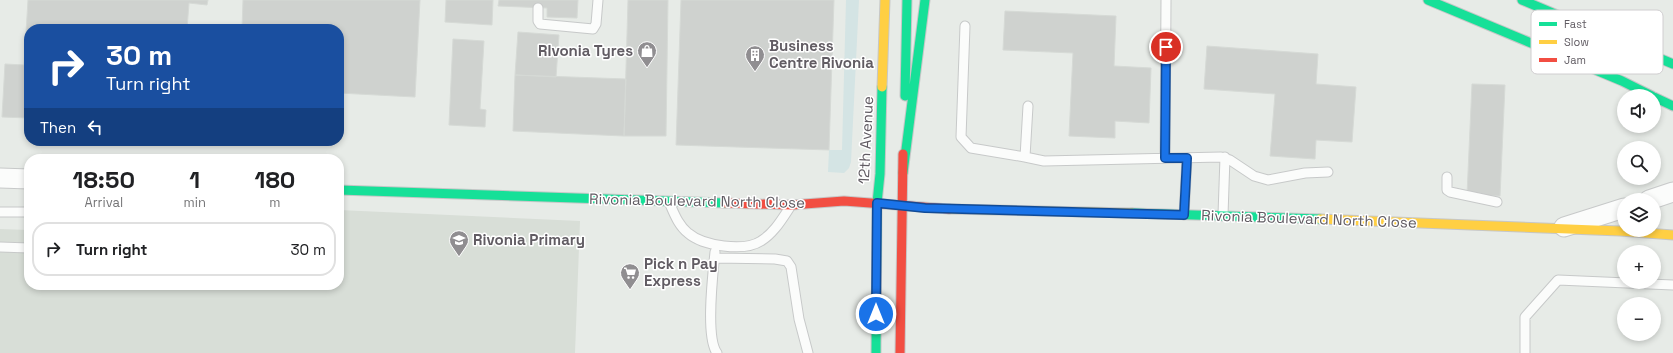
<!DOCTYPE html>
<meta charset="utf-8">
<style>
:root{--surface:#fff;--page:#f6f6f6;--text:#202124;--muted:#757577;--line:#e0e0e0}
body{margin:0;font-family:"Space Grotesk",sans-serif;background:var(--page);color:var(--text);height:100vh;display:flex;flex-direction:column;font-size:15px;white-space:nowrap}
*{box-sizing:border-box;margin:0}
p{font-size:13px;color:var(--muted)}
.icon{flex:none;width:22px;height:22px;fill:none;stroke:currentColor;stroke-width:2;stroke-linecap:round;stroke-linejoin:round}
.map{position:relative;flex:1;overflow:hidden}
.sheet{position:absolute;left:24px;top:154px;width:320px;height:136px;display:flex;flex-direction:column;background:var(--surface);border-radius:16px;box-shadow:0 2px 6px #0003}
.sheet>*{flex:none}
.guide{position:absolute;left:24px;top:24px;width:320px;height:122px;border-radius:16px;box-shadow:0 2px 6px #0003;background:#1a4fa0;color:#fff;overflow:hidden}
.controls{position:absolute;left:1617px;top:89px;display:grid;gap:8px}
.controls a{display:grid;place-items:center;width:44px;height:44px;border-radius:50%;background:var(--surface);box-shadow:0 2px 6px #0003;font-size:20px}
.pin{position:absolute;display:grid;place-items:center;width:34px;height:34px;color:#fff;margin:-17px;border:2px solid #fff;border-radius:50%;box-shadow:0 1px 4px #0007}
.me{position:absolute;width:44px;margin:-22px;rotate:0deg;stroke-linejoin:round;filter:drop-shadow(0 0 3px #0008)}
.turn{display:flex;align-items:center;gap:14px;height:84px;padding:0 16px;font-size:18px}
.turn .icon{width:52px;height:52px;stroke-width:2.5}
.turn b{display:block;font-size:28px;line-height:34px}
.then{display:flex;align-items:center;height:38px;padding:0 16px;background:#0003;gap:8px;font-size:15px}
.eta{display:flex;justify-content:space-evenly;align-items:center;height:68px;text-align:center}
.eta b{font-size:24px;font-weight:800;line-height:28px}
ul{padding:0;list-style:none}
li{display:flex;align-items:center;gap:12px;height:54px;margin:0 8px 6px;padding:0 8px;border:2px solid var(--line);border-radius:16px}
li div{flex:1}
li b{display:block;font-size:15px}
li em{font-style:normal}
.map>svg:first-child{display:block}
.education{fill:#d8ded7}
.green{fill:#d4e4e4}
.building{fill:#cfd2cf;stroke:#d6dad6}
.lines{fill:none;stroke-linecap:round;stroke-linejoin:round}
.lane-casing{stroke:#c7c9c9;stroke-width:11}
.street-casing{stroke:#c7c9c9;stroke-width:21}
.fast-casing{stroke:#c6c7c7;stroke-width:11}
.slow-casing{stroke:#c6c7c7;stroke-width:11}
.jam-casing{stroke:#c6c7c7;stroke-width:11}
.lane{stroke:#fbfcfb;stroke-width:9}
.street{stroke:#fbfcfb;stroke-width:19}
.fast{stroke:#16e098;stroke-width:9}
.slow{stroke:#ffcf43;stroke-width:9}
.jam{stroke:#f24e42;stroke-width:9}
.route-casing{stroke:#114b97;stroke-width:10}
.route{stroke:#1a73e8;stroke-width:7}
.labels{text-anchor:middle;stroke-width:3;stroke-linejoin:round;paint-order:stroke}
.poi-label{font-size:15px;font-weight:bold;fill:#615c63;stroke:#fff;text-anchor:start}
.street-label{font-size:15px;fill:#615c63;stroke:#fff}
.key{fill:#fff;stroke:#d0ced0;stroke-width:1}
.key-label{font-size:11px;fill:#615c63}
</style>
<div class="map">
<svg width="1673" height="353" viewBox="0 0 1673 353">
<rect width="100%" height="100%" fill="#e7ebe7"/>
<path class="education" d="M 339,210 L 580,221 L 575,353 L 0,353 L 0,229 L 29,230 L 29,285 L 339,285 Z"/>
<path class="green" d="M 846,0 L 859,0 L 851,162 L 849,168 L 844,173 L 828,172 L 829,150 L 842,150 Z"/>
<path class="building" d="M 28,0 L 208,0 L 207,5 L 189,3 L 187,29 L 29,29 L 29,118 L 2,117 L 5,64 L 24,65 Z
M 243,0 L 420,0 L 415,97 L 339,93 L 339,29 L 242,29 Z
M 446,0 L 493,0 L 492,25 L 445,22 Z
M 499,0 L 578,0 L 577,18 L 547,17 L 547,8 L 498,6 Z
M 628,0 L 668,0 L 666,136 L 624,136 Z
M 681,0 L 834,0 L 829,150 L 676,145 Z
M 1005,11 L 1116,16 L 1114,66 L 1151,68 L 1149,123 L 1115,121 L 1115,138 L 1069,136 L 1073,53 L 1003,50 Z
M 518,32 L 559,35 L 556,77 L 515,75 Z
M 453,39 L 484,41 L 480,109 L 486,110 L 485,127 L 449,125 Z
M 1207,46 L 1318,54 L 1316,84 L 1356,87 L 1352,142 L 1316,140 L 1315,159 L 1270,156 L 1275,94 L 1204,89 Z
M 515,75 L 626,79 L 624,136 L 513,131 Z
M 1472,84 L 1505,85 L 1500,196 L 1467,195 Z"/>
<g class="lines">
<defs>
<path id="lane" d="M 538,8 L 538,21 L 540,24 L 593,29 L 596,24 L 598,0
M 965,26 L 961,137 L 971,148 L 1025,157
M 1028,106 L 1025,157 L 1044,161 L 1221,157 L 1230,160 L 1254,176 L 1268,180 L 1305,173 L 1328,172
M 1165,158 L 1166,0
M 1447,177 L 1447,190 L 1450,192 L 1497,202
M 669,202 C 674,213 678,225 688,233 C 703,246 744,252 761,241 C 774,233 782,219 790,207
M 0,212 L 29,212
M 1184,215 L 1187,158
M 1223,215 L 1225,157
M 0,247 L 29,248
M 715,252 C 713,273 705,337 717,353
M 715,258 L 775,259 L 787,261 L 791,267 L 799,319 L 808,353
M 1525,353 L 1525,317 L 1558,280 L 1673,285"/>
<path id="street" d="M 0,178 L 29,179
M 1649,200 L 1673,192
M 1564,227 L 1624,208"/>
<path id="fast" d="M 1428,0 L 1622,81 L 1652,96
M 1522,0 L 1673,64
M 905,96 L 907,0
M 1654,97 L 1673,106
M 903,173 L 925,0
M 339,190 L 725,203
M 1132,213 L 1320,219
M 876,353 L 877,203 L 880,174 L 882,87"/>
<path id="slow" d="M 882,87 L 885,0
M 949,209 L 1132,213
M 1320,219 L 1620,231 L 1673,235"/>
<path id="jam" d="M 725,203 L 791,205 L 844,201 L 949,209
M 900,353 L 903,154"/>
</defs>
<use href="#lane" class="lane-casing"/>
<use href="#street" class="street-casing"/>
<use href="#fast" class="fast-casing"/>
<use href="#slow" class="slow-casing"/>
<use href="#jam" class="jam-casing"/>
<use href="#lane" class="lane"/>
<use href="#street" class="street"/>
<use href="#fast" class="fast"/>
<use href="#slow" class="slow"/>
<use href="#jam" class="jam"/>
</g>
<g class="lines">
<defs>
<path id="route" d="M 876,314 L 877,203 L 925,208 L 1184,215 L 1187,158 L 1165,158 L 1166,47"/>
</defs>
<use href="#route" class="route-casing"/>
<use href="#route" class="route"/>
</g>
<defs>
<symbol id="shop-pin" viewBox="-11 -11 22 30"><path d="M0 17L-7.5 6A9.5 9.5 0 1 1 7.5 6Z" fill="#908e91" stroke="#fff"/><path d="M-5-2.5h2.3a2.7 3.5 0 0 1 5.4 0H5L5.5 6h-11ZM-1.5-2.5h3a1.5 2.3 0 0 0-3 0Z" fill="#fff"/></symbol>
<symbol id="building-pin" viewBox="-11 -11 22 30"><path d="M0 17L-7.5 6A9.5 9.5 0 1 1 7.5 6Z" fill="#908e91" stroke="#fff"/><path d="M-4-6H4V6H1V3H-1V6H-4ZM-2.5-4.3h1.7v1.8h-1.7ZM.8-4.3h1.7v1.8H.8ZM-2.5-1h1.7V.8h-1.7ZM.8-1h1.7V.8H.8Z" fill="#fff"/></symbol>
<symbol id="school-pin" viewBox="-11 -11 22 30"><path d="M0 17L-7.5 6A9.5 9.5 0 1 1 7.5 6Z" fill="#908e91" stroke="#fff"/><path d="M0-5L7-2L0 1L-7-2ZM-4 1L0 2.5L4 1V4Q0 6-4 4Z" fill="#fff"/></symbol>
<symbol id="supermarket-pin" viewBox="-11 -11 22 30"><path d="M0 17L-7.5 6A9.5 9.5 0 1 1 7.5 6Z" fill="#908e91" stroke="#fff"/><path d="M-6-5.5h2.5l.6 2H6L4.5 2H-2.5L-4.4-4H-6ZM-1.5 3.2a1.3 1.3 0 1 0 .1 0ZM3 3.2a1.3 1.3 0 1 0 .1 0Z" fill="#fff"/></symbol>
</defs>
<g fill-rule="evenodd">
<use href="#shop-pin" x="636" y="40" width="22" height="30"/>
<use href="#building-pin" x="744" y="44" width="22" height="30"/>
<use href="#school-pin" x="448" y="229" width="22" height="30"/>
<use href="#supermarket-pin" x="619" y="262" width="22" height="30"/>
</g>
<g class="labels">
<g class="poi-label">
<text x="769" y="51">Business<tspan x="769" dy="17">Centre Rivonia</tspan></text>
<text x="633" y="56" text-anchor="end">RIvonia Tyres</text>
<text x="473" y="245">Rivonia Primary</text>
<text x="644" y="269">Pick n Pay<tspan x="644" dy="17">Express</tspan></text>
</g>
<g class="street-label">
<text transform="translate(866 140) rotate(-87)" y="5">12th Avenue</text>
<text transform="translate(697 201) rotate(1)" y="5">Rivonia Boulevard North Close</text>
<text transform="translate(1309 219) rotate(2)" y="5">Rivonia Boulevard North Close</text>
</g>
</g>
<rect x="1531" y="10" width="132" height="64" rx="6" class="key"/>
<rect x="1539" y="22" width="18" height="4" fill="#16e098"/>
<rect x="1539" y="40" width="18" height="4" fill="#ffcf43"/>
<rect x="1539" y="58" width="18" height="4" fill="#f24e42"/>
<g class="key-label">
<text x="1564" y="28">Fast</text>
<text x="1564" y="46">Slow</text>
<text x="1564" y="64">Jam</text>
</g>
</svg>
<div class="controls">
<a><svg class="icon" aria-label="sound" viewBox="0 0 24 24"><path d="M4 9h4l5-4v14l-5-4H4zM17 9q2 3 0 6"/></svg></a>
<a><svg class="icon" aria-label="search" viewBox="0 0 24 24"><circle cx="10" cy="10" r="6"/><path d="M15 15l6 6"/></svg></a>
<a><svg class="icon" aria-label="layers" viewBox="0 0 24 24"><path d="M12 4l9 5-9 5-9-5zM3 14l9 5 9-5"/></svg></a>
<a>+</a>
<a>−</a>
</div>
<div class="pin" style="left:1166px;top:47px;background:#d93025"><svg class="icon" aria-label="arrive" viewBox="0 0 24 24"><path d="M6 21V4h12l-3 4 3 4H6"/></svg></div>
<svg class="me" style="left:876px;top:314px" viewBox="-20 -20 40 40"><circle r="17" fill="#1a73e8" stroke="#fff" stroke-width="3"/><path d="M0-11L8 9 0 5-8 9z" fill="#fff"/></svg>
<div class="guide">
<div class="turn"><svg class="icon" aria-label="right" viewBox="0 0 24 24"><path d="M7 20v-9h11M14 6l5 5-5 5"/></svg><div><b>30 m</b>Turn right</div></div>
<div class="then">Then<svg class="icon" aria-label="left" viewBox="0 0 24 24"><path d="M17 20v-9H6M10 6l-5 5 5 5"/></svg></div>
</div>
<section class="sheet">
<div class="eta">
<div><b>18:50</b><p>Arrival</p></div>
<div><b>1</b><p>min</p></div>
<div><b>180</b><p>m</p></div>
</div>
<ul>
<li><svg class="icon" aria-label="right" viewBox="0 0 24 24"><path d="M7 20v-9h11M14 6l5 5-5 5"/></svg><div><b>Turn right</b></div><em>30 m</em></li>
</ul>
</section>
</div>
